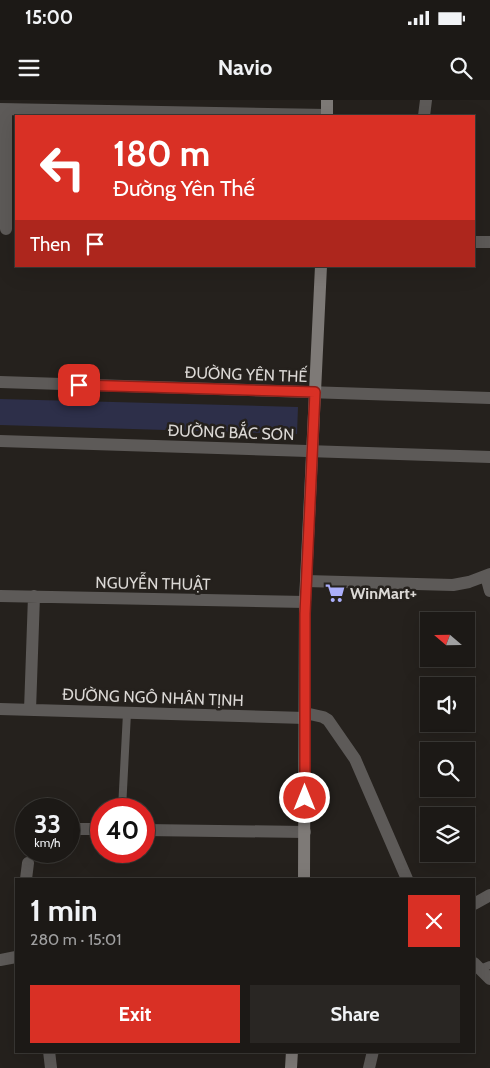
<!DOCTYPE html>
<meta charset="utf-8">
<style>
:root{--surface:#1c1916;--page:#292623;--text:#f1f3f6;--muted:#a0a0a1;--line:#3a3835;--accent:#d93025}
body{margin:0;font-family:Cabin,sans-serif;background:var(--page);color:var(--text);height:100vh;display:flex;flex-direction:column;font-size:19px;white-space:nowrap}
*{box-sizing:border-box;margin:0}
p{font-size:16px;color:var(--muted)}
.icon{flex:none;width:28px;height:28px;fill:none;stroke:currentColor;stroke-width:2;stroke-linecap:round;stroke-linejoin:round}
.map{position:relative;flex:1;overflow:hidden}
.side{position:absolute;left:15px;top:778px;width:460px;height:175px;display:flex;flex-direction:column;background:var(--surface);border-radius:0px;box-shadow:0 5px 20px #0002,0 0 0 1px var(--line)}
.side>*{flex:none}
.guide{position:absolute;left:15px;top:15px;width:460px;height:152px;border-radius:0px;box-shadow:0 5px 20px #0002,0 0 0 1px var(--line);background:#d93025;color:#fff;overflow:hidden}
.needle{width:32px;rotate:290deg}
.tools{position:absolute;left:420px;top:512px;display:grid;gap:10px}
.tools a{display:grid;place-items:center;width:55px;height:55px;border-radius:0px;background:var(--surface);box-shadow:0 5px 20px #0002,0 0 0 1px var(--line);font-size:25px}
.speed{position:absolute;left:15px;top:698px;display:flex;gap:10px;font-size:25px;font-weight:700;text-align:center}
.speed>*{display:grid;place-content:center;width:65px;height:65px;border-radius:50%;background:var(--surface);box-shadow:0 5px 20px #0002,0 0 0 1px var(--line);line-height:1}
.speed small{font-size:12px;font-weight:400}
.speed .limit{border:8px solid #d22;background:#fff;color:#111}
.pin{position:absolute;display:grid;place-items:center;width:42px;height:42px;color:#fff;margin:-21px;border-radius:10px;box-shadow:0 2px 8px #0006}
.me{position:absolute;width:55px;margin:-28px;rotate:0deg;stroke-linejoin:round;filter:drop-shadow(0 0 4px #0008)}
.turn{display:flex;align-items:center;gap:18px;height:105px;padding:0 15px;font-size:22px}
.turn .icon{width:65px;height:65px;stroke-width:2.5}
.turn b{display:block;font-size:35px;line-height:42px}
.then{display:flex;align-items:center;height:48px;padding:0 15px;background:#0003;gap:10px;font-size:19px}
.round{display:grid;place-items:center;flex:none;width:52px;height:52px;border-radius:0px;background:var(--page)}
.head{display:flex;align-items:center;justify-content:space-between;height:85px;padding:0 15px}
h1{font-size:30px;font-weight:800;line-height:38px}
.action{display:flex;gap:10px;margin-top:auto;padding:10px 15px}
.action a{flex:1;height:58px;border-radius:0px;background:var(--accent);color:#fff;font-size:20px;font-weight:800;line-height:58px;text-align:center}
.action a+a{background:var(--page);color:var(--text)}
.status{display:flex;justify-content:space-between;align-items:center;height:35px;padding:0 25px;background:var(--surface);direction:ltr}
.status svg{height:14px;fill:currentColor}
header{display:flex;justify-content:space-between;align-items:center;height:65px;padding:0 15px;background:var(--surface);font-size:22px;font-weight:800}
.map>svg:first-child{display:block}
.grass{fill:#2d2f49}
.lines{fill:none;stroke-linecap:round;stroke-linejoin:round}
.lane{stroke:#5d5a58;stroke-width:8}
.street{stroke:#5d5a58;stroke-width:12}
.secondary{stroke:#7e7a77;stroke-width:12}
.route-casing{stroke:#8d1f18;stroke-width:12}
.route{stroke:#d93025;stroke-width:9}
.labels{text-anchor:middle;stroke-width:5;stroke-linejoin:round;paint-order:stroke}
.street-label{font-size:16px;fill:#dbd8d5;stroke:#25211d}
.poi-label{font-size:16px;font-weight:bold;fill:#dbd8d5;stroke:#25211d;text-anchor:start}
</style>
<div class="status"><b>15:00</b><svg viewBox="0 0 49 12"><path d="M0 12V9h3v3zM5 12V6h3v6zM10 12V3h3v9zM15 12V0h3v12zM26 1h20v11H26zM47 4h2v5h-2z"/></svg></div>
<header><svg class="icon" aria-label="menu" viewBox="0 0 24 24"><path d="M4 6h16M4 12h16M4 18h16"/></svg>Navio<svg class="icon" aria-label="search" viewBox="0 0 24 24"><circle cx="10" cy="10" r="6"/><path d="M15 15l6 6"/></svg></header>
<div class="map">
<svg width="490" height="968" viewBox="0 0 490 968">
<rect width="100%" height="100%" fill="#25211d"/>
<path class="grass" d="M 0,299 L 298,307 L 297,334 L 0,325 Z"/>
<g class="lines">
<path class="lane" d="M 122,709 L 127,613
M 480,869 L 490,865"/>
<path class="street" d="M 0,9 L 327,15
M 6,10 L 6,129
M 424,16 L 426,0
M 474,142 L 490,142
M 0,282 L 490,298
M 0,341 L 490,357
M 486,476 L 490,491
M 306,481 L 453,485 L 469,482 L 490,474
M 0,496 L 305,502
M 0,609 L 305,618
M 30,610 L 34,496
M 305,613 L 323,617 L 328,620 L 355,659 L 407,779
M 69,729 L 101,729
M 144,730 L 305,732
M 26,779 L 28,763
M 474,804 L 490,795
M 0,860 L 16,857
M 474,863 L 490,879
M 49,951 L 51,968
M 369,968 L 373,951"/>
<path class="secondary" d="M 327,16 L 327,0
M 304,779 L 305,502 L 321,166
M 291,968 L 292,951"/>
</g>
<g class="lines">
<defs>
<path id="route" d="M 79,285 L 315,292 L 305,514 L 305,698"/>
</defs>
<use href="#route" class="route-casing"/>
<use href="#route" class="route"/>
</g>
<defs>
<symbol id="supermarket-bare" viewBox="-9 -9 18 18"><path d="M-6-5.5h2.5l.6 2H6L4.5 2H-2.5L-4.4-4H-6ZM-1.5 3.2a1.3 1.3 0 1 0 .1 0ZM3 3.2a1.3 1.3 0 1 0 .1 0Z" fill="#abaffb" stroke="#25211d" stroke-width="2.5" paint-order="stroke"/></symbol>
</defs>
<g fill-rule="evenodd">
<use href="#supermarket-bare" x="321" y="479" width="28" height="28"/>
</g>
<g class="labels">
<g class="street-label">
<text transform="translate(246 274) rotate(2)" y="6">ĐƯỜNG YÊN THẾ</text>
<text transform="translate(231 332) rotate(2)" y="6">ĐƯỜNG BẮC SƠN</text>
<text transform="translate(153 483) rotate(1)" y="6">NGUYỄN THUẬT</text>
<text transform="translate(153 597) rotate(2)" y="6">ĐƯỜNG NGÔ NHÂN TỊNH</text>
</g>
<g class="poi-label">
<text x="350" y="499">WinMart+</text>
</g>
</g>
</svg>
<div class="tools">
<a><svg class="needle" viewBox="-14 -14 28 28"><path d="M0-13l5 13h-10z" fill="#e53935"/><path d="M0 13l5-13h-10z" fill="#a0a0a1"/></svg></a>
<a><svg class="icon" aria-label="sound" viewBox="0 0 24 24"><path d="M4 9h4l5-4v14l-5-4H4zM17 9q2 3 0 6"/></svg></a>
<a><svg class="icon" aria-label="search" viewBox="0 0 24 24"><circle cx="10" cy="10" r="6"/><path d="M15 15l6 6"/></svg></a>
<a><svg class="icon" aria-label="layers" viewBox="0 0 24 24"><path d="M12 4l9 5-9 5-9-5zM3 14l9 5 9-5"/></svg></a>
</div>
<div class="speed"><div>33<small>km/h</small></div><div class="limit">40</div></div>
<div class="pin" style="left:79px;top:285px;background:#d93025"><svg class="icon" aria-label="arrive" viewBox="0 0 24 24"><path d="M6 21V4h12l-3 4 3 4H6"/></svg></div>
<svg class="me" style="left:305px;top:698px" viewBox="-20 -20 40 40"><circle r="17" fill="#d93025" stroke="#fff" stroke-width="3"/><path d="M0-11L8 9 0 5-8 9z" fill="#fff"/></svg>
<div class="guide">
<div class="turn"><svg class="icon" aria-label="left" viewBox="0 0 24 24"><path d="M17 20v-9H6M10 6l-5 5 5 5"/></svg><div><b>180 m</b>Đường Yên Thế</div></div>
<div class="then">Then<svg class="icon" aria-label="arrive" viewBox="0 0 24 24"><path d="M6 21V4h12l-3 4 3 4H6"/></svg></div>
</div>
<section class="side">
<div class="head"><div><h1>1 min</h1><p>280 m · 15:01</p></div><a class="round" style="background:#d93025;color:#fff"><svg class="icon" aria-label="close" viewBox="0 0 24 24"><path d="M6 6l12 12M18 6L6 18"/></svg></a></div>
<div class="action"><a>Exit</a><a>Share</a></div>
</section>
</div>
